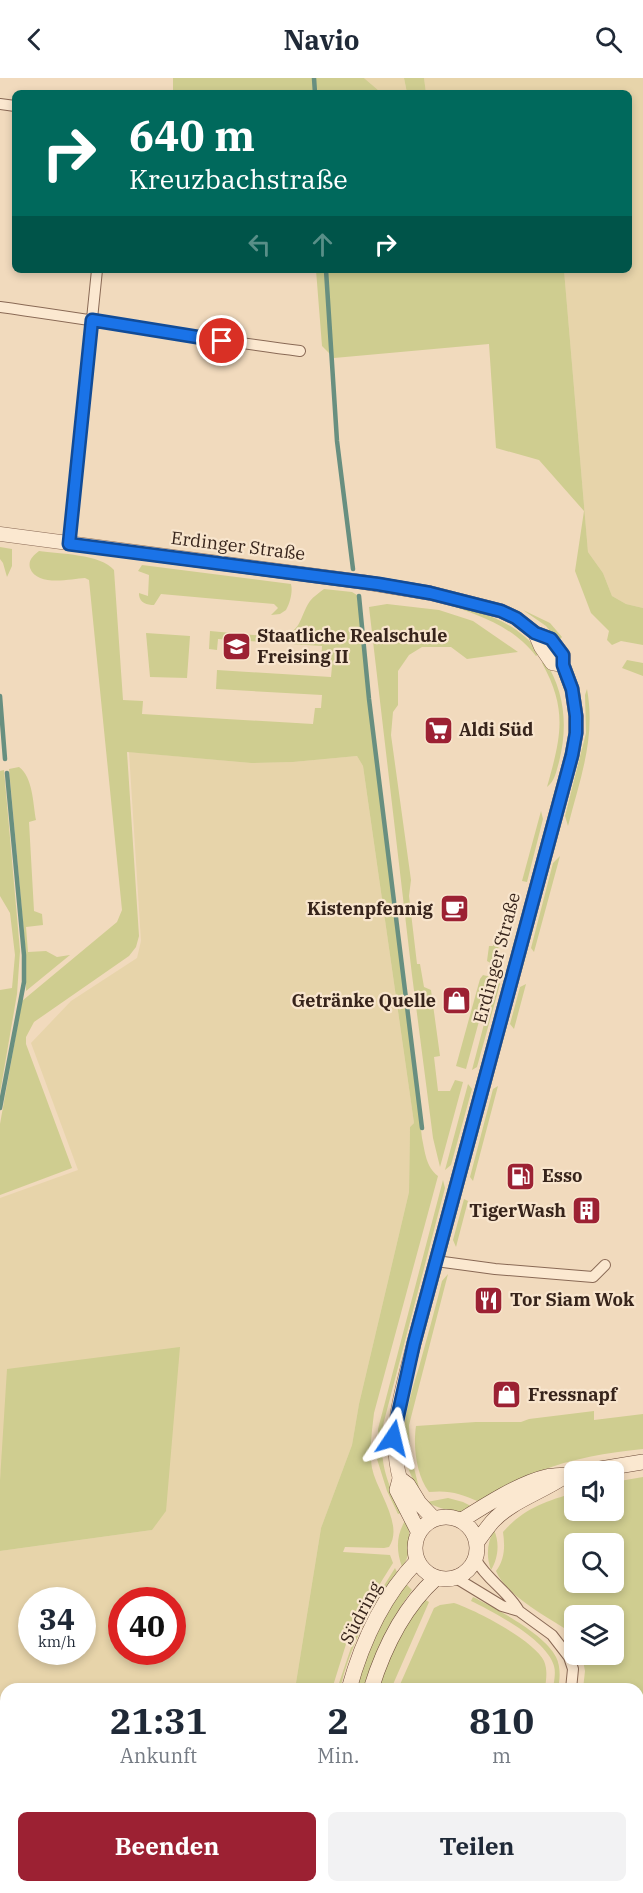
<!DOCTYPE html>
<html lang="de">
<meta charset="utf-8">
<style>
:root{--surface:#fff;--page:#f2f2f3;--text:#1f2937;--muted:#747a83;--accent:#9c2133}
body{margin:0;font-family:"IBM Plex Serif",serif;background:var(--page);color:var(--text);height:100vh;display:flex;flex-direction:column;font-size:22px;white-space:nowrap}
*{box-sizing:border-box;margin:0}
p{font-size:20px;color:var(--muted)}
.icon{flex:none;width:33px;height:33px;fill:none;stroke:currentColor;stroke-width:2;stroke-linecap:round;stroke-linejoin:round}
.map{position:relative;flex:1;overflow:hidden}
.drawer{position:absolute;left:0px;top:1605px;width:644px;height:210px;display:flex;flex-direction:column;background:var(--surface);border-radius:18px 18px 0 0;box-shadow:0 3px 9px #0003}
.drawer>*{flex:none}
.banner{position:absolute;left:12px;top:12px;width:620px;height:183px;border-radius:9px;box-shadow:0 3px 9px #0003;background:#00695c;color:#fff;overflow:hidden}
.buttons{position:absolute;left:564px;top:1383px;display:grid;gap:12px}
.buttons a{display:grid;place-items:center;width:60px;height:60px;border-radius:9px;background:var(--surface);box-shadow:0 3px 9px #0003;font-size:30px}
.speed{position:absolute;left:18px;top:1509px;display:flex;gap:12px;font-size:30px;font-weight:700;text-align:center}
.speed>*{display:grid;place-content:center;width:78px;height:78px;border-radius:50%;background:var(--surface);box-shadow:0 3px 9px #0003;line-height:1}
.speed small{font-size:15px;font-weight:400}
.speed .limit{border:9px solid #d22;background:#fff;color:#111}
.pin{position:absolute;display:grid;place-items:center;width:51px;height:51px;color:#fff;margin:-26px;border:3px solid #fff;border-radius:50%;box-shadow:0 2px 6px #0007}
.me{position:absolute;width:66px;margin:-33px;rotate:10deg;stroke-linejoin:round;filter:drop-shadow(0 0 4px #0008)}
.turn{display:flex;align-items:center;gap:21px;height:126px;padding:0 18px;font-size:27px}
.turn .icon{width:78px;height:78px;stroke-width:2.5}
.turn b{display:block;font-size:42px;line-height:51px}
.lanes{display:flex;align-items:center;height:57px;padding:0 18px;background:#0003;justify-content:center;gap:30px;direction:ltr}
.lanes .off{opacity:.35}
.eta{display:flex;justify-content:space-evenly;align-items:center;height:102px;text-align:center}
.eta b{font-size:36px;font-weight:700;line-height:42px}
.primary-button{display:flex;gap:12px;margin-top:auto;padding:12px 18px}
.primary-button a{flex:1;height:69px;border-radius:9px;background:var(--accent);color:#fff;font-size:24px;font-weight:700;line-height:69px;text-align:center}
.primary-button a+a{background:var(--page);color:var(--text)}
header{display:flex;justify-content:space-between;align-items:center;height:78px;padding:0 18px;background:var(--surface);font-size:27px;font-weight:700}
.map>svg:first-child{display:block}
.farmland{fill:#e7d4aa;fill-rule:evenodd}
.green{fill:#cfcd90;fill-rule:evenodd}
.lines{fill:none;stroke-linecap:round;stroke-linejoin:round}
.stream{stroke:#688f80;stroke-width:4.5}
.minor-casing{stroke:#896955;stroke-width:12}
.tertiary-casing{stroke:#896955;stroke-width:15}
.secondary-casing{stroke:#6b4a38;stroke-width:16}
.minor{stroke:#fbe8d0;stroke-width:10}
.tertiary{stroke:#fbe8d0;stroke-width:14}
.secondary{stroke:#fbe8d0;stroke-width:15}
.route-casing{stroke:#114b97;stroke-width:15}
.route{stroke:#1a73e8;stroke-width:10}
.labels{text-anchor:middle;stroke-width:4.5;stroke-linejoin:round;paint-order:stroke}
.street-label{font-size:18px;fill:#37241b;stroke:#f8e5cd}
.poi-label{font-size:18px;font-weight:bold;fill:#37241b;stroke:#f8e5cd;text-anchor:start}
</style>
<header><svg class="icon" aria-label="back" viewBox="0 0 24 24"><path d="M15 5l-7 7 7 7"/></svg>Navio<svg class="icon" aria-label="search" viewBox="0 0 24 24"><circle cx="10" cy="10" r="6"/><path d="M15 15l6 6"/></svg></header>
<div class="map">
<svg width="643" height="1815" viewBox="0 0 643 1815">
<rect width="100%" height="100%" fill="#f1dabd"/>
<path class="farmland" d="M 364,0 L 404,0 L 407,15 L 378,15 L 378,12 Z
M 424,0 L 643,0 L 643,530 L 626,526 L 612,518 L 603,495 L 588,474 L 564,192 L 628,192 L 628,15 L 426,15 Z
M 129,674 L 251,685 L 293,684 L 357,678 L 363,688 L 414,1045 L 410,1049 L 409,1114 L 359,1326 L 352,1367 L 321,1450 L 295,1611 L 6,1611 L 6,1714 L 0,1715 L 0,1473 L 152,1452 L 3,1373 L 0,1402 L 0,1120 L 78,1092 L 31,965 L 71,923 L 137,880 L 141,863 ZM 32,1522 L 82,1522 L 82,1574 L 32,1574 ZM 122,1522 L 172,1522 L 172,1574 L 122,1574 Z"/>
<path class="green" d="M 173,0 L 364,0 L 378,12 L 378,15 L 173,15 Z
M 404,0 L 424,0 L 426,15 L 407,15 Z
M 316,192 L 564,192 L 588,474 L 603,495 L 612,518 L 626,526 L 643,530 L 643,567 L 621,563 L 612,567 L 607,562 L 609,553 L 591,535 L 575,493 L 584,433 L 539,382 L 496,370 L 489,266 L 334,280 L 322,268 Z
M 0,469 L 12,471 L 12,488 L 7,499 L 3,485 L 0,481 Z
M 39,473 C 59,476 101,476 114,492 L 123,622 L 143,623 L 142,636 L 313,646 L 315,630 L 321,630 L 322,617 L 216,611 L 217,592 L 331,599 L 332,588 L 321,587 L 322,568 L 218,561 L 217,572 L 209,571 L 210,553 L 276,559 C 303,555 298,541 310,523 C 314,518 319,515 324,511 L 352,514 L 357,517 L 422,1060 C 425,1074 426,1089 438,1098 L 374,1335 C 372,1353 369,1372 372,1390 C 377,1414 404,1447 389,1469 L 384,1470 L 345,1469 L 343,1474 L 390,1477 L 393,1485 L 359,1539 L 347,1563 L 332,1611 L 295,1611 L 321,1450 L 352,1367 L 359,1326 L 409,1114 L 410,1049 L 414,1045 L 363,688 L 357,678 L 293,684 L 251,685 L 127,674 L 139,858 L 136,869 L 129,878 L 34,944 L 26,959 L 26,966 L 72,1090 L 0,1117 L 0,1046 L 22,923 L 117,844 L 122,832 L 89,502 L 85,500 C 70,501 37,509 30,490 C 28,482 33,478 39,473 Z
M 142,487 L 291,506 C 293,514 290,525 286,532 L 280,536 L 271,537 L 278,530 L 274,526 L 161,516 L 154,527 C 147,527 140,525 139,517 L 139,515 L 148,518 L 149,497 L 138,493 Z
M 438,523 C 480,535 512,539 540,575 L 536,578 C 511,546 475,536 438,523 Z
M 387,526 L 439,532 L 473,543 L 518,574 L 467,581 L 451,569 L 422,569 L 409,577 L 398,593 L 398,627 L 393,634 L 391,657 L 411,802 L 409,818 L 417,886 L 420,886 L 424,909 L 431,912 L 440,978 L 434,979 L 438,1013 L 450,1013 L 455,1002 L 463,1004 L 440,1089 L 433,1060 L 412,897 L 369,529 Z
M 523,532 L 550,545 L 562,559 L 558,563 L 546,548 Z
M 146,555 L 190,558 L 187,600 L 150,599 Z
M 627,582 L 643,585 L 643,598 L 622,590 Z
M 545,583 C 565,614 568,648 559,684 C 556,694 555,703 547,709 C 561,659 568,632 542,585 Z
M 587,611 C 596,660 580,701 568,748 L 565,738 L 586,655 L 585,617 Z
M 19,689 C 33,699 33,726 36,742 L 29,744 L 34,833 L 42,836 L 43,847 L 26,849 L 28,874 L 46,873 L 57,879 L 70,877 L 26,913 L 26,877 L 9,691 Z
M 4,692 L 20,873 L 17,916 L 0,1015 L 0,912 L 12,910 L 15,877 L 10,835 L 0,818 L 0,693 Z
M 541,733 L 543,741 L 527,804 L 522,803 Z
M 560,778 L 534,874 L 531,870 L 553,785 Z
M 496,858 L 501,860 L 494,887 L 487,883 L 489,868 L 493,868 Z
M 483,897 L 491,899 L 466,991 L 456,988 L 480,901 Z
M 496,900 L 500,906 L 477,989 L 472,992 Z
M 526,906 L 514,951 L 510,946 L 520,909 Z
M 468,1006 L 472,1011 L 451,1087 L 445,1092 Z
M 498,1008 L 473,1103 L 470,1099 L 493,1011 Z
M 443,1102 L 445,1110 L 383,1347 C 379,1385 386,1402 402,1435 L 398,1436 L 387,1413 L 377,1381 L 378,1351 Z
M 464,1121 L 468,1123 L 456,1169 L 453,1162 Z
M 448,1196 L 409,1347 L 410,1374 L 419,1410 C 407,1396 402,1371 404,1352 C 406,1331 413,1309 419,1289 C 427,1260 435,1231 442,1203 Z
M 180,1269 L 166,1433 L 152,1452 L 0,1473 L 0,1402 L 7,1291 Z
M 594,1333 L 594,1342 L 643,1336 L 643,1371 C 607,1375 572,1380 538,1394 C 518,1402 499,1414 480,1424 C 460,1416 451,1412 429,1414 C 416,1397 413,1368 416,1348 L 476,1344 L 521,1344 L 529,1341 Z
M 643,1399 L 643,1815 L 570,1815 L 559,1809 L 638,1809 L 638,1611 L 583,1611 L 585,1593 L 582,1577 L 614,1576 L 614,1538 L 574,1538 L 574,1561 L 570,1554 C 548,1539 506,1518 496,1493 C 505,1481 505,1468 503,1454 C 523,1431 546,1423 574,1415 L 574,1432 L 614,1432 L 614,1404 ZM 574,1466 L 614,1466 L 614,1504 L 574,1504 Z
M 448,1420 L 463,1424 L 473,1429 C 470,1431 467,1433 463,1434 C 454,1435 435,1429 427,1424 Z
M 406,1441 C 411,1456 412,1476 402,1489 C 396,1472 396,1457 406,1441 Z
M 494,1452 C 500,1465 498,1481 491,1492 C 486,1479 487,1464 494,1452 Z
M 395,1490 L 397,1494 C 370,1529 350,1568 340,1611 L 337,1611 L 354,1561 L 365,1538 Z
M 406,1506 L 412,1512 C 390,1543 374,1574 364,1611 L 354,1611 L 379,1547 Z
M 473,1519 C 495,1530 545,1556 556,1579 C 561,1589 560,1601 558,1611 L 553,1611 C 554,1603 556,1595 554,1588 C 547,1562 494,1534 471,1523 Z
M 424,1521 L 429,1524 L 391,1611 L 378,1611 L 385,1591 L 406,1545 Z
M 454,1525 C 476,1532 535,1563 544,1583 C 548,1593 546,1601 545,1611 L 398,1611 L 434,1530 L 440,1527 Z
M 0,1762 L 6,1763 L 6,1809 L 283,1809 L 288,1815 L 0,1815 Z"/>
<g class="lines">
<path class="stream" d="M 314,0 L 315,15
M 326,192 L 337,363 L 353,491
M 359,518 L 369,621 L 422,1050
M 0,618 L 5,681
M 0,1030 L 24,904 L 24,877 L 7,695"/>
<defs>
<path id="minor" d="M 0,26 L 15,28
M 0,229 C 100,243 200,260 300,273
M 69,466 L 97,192
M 436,1183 L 495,1191 L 593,1199 L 605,1187
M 476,1482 C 487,1502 508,1513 519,1533
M 456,1500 L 502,1528 L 519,1533 L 552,1557 L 569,1579 L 573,1591 L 571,1611
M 0,1743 L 6,1743
M 539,1809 L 551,1815
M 502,1815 L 504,1809"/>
<path id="tertiary" d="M 0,456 L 363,504 L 430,515 L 501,533 L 516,540 L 535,555 L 551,561 L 563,577 L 563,587 L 572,611 L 576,638 L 576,655 L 572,677 L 414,1265 C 403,1310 387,1355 400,1401
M 535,555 L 541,569 L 552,585 L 563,587"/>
<path id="secondary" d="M 582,1394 L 643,1384
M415 1470a31 31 0 1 1 62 0a31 31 0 1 1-62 0Z
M 462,1442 C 484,1428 520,1405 546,1399 C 556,1397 565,1398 574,1396
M 419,1455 L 397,1412 L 400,1401 L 408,1407 L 419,1425 L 434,1441
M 477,1464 C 482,1457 487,1450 492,1444 C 511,1423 542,1414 565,1398
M 349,1611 C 362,1564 383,1518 417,1483
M 371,1611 C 384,1569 403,1530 436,1500
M 313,1809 L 323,1815
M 350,1815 L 359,1809"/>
</defs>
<use href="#minor" class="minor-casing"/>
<use href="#tertiary" class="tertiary-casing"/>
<use href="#secondary" class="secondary-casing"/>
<use href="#minor" class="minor"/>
<use href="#tertiary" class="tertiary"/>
<use href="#secondary" class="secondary"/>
</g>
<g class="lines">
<defs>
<path id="route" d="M 222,263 L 92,242 L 69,466 L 378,506 L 430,515 L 501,533 L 516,540 L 535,555 L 551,561 L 563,577 L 563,587 L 572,611 L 576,638 L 576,655 L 572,677 L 414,1265 L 393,1360"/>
</defs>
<use href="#route" class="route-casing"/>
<use href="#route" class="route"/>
</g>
<defs>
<symbol id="school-square" viewBox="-11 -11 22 22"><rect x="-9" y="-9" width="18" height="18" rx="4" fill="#9c2133" stroke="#f8e5cd"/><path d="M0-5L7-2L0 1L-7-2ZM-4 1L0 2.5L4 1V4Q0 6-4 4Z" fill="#fff"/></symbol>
<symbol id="supermarket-square" viewBox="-11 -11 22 22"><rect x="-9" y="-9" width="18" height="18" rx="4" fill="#9c2133" stroke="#f8e5cd"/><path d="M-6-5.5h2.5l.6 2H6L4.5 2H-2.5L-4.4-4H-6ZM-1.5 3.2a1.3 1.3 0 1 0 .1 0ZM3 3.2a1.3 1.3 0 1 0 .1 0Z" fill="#fff"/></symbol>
<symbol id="cafe-square" viewBox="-11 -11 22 22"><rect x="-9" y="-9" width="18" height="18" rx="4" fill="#9c2133" stroke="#f8e5cd"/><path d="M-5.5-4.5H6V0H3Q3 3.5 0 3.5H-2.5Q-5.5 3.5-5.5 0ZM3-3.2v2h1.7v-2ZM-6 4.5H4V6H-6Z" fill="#fff"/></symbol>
<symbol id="shop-square" viewBox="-11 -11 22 22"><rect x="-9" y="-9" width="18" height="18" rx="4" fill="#9c2133" stroke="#f8e5cd"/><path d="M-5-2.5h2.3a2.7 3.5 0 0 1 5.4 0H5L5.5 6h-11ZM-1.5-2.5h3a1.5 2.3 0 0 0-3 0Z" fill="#fff"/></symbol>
<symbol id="fuel-square" viewBox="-11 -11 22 22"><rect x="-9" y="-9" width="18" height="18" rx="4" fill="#9c2133" stroke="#f8e5cd"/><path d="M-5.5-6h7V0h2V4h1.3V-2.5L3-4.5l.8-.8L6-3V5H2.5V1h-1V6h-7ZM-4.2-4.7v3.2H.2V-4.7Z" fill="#fff"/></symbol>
<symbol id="building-square" viewBox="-11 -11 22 22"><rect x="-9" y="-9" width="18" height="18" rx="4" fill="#9c2133" stroke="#f8e5cd"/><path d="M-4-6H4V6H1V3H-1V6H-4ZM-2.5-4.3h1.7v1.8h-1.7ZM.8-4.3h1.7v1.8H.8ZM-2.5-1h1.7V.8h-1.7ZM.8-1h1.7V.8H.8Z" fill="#fff"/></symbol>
<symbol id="restaurant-square" viewBox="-11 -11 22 22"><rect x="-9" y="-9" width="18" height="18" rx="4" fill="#9c2133" stroke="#f8e5cd"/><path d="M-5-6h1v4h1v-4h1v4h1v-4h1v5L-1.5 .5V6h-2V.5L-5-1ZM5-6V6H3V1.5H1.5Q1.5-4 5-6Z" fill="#fff"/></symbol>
</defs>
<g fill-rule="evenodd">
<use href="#school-square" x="220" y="552" width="33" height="33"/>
<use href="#supermarket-square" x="422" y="636" width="33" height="33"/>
<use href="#cafe-square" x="438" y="814" width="33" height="33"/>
<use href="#shop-square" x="440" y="906" width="33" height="33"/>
<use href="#fuel-square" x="504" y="1082" width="33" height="33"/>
<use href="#building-square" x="570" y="1116" width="33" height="33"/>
<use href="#restaurant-square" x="472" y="1206" width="33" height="33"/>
<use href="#shop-square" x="490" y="1300" width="33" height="33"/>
</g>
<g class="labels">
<g class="street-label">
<text transform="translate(238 468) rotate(7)" y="6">Erdinger Straße</text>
<text transform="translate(497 880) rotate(-75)" y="6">Erdinger Straße</text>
<text transform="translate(361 1535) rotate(-62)" y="6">Südring</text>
</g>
<g class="poi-label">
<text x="257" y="564">Staatliche Realschule<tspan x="257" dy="21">Freising II</tspan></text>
<text x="459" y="658">Aldi Süd</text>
<text x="433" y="837" text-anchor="end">Kistenpfennig</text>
<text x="436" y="929" text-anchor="end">Getränke Quelle</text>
<text x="542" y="1104">Esso</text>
<text x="566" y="1139" text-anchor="end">TigerWash</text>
<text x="510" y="1228">Tor Siam Wok</text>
<text x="528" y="1323">Fressnapf</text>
</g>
</g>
</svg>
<div class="buttons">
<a><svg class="icon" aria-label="sound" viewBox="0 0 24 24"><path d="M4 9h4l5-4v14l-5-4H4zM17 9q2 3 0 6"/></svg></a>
<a><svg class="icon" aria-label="search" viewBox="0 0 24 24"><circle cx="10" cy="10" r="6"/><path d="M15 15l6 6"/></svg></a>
<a><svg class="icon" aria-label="layers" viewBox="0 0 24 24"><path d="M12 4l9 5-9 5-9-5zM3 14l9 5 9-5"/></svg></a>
</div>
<div class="speed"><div>34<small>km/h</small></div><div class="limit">40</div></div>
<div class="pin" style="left:222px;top:263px;background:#d93025"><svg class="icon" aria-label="arrive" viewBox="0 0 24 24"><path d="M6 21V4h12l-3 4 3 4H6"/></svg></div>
<svg class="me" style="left:393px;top:1360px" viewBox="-20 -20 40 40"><path d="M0-17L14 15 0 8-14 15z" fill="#1a73e8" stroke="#fff" stroke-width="4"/></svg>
<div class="banner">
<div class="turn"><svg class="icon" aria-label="right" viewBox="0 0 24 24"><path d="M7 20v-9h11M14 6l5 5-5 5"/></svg><div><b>640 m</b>Kreuzbachstraße</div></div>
<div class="lanes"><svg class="icon off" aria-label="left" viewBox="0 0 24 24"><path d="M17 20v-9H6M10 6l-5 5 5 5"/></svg><svg class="icon off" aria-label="ahead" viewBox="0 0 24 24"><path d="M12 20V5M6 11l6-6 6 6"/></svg><svg class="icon" aria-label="right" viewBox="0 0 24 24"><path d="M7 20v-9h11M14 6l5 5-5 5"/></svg></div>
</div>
<section class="drawer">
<div class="eta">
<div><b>21:31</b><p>Ankunft</p></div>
<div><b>2</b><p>Min.</p></div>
<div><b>810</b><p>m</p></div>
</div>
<div class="primary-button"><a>Beenden</a><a>Teilen</a></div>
</section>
</div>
